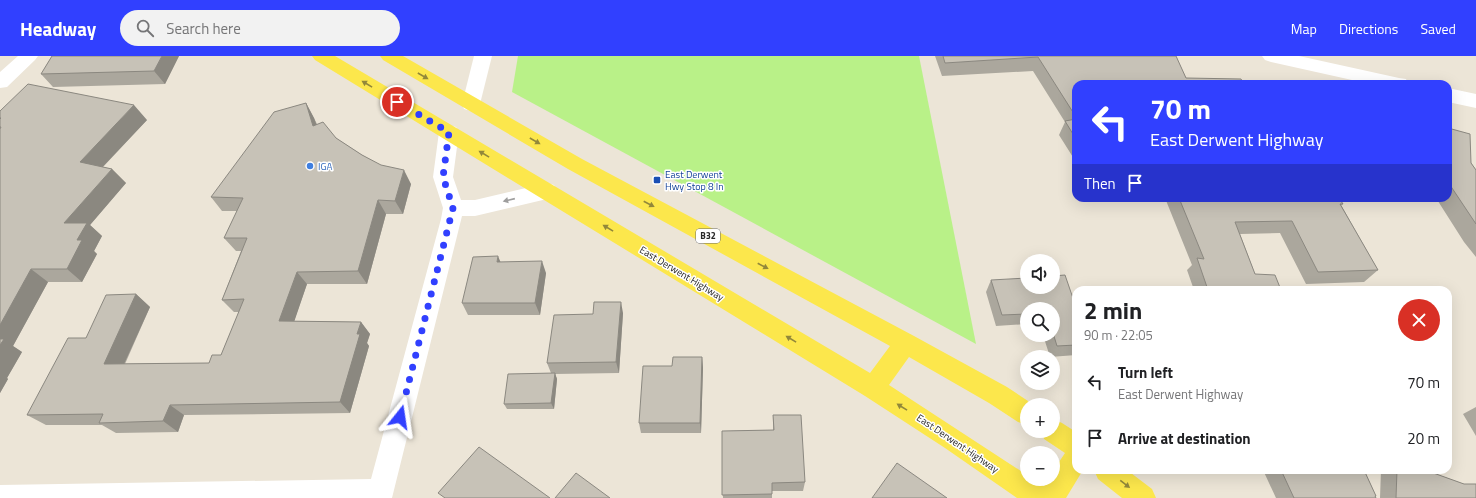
<!DOCTYPE html>
<meta charset="utf-8">
<style>
:root{--surface:#fff;--page:#f2f2f2;--text:#202124;--muted:#757577;--accent:#3140ff}
body{margin:0;font-family:"Titillium Web",sans-serif;background:var(--page);color:var(--text);height:100vh;display:flex;flex-direction:column;font-size:15px;white-space:nowrap}
*{box-sizing:border-box;margin:0}
p{font-size:13px;color:var(--muted)}
.icon{flex:none;width:22px;height:22px;fill:none;stroke:currentColor;stroke-width:2;stroke-linecap:round;stroke-linejoin:round}
.map{position:relative;flex:1;overflow:hidden}
.panel{position:absolute;left:1072px;top:230px;width:380px;height:188px;display:flex;flex-direction:column;background:var(--surface);border-radius:12px;box-shadow:0 4px 16px #0002}
.panel>*{flex:none}
.top-card{position:absolute;left:1072px;top:24px;width:380px;height:122px;border-radius:12px;box-shadow:0 4px 16px #0002;background:#3140ff;color:#fff;overflow:hidden}
.tools{position:absolute;left:1020px;top:198px;display:grid;gap:8px}
.tools a{display:grid;place-items:center;width:40px;height:40px;border-radius:50%;background:var(--surface);box-shadow:0 4px 16px #0002;font-size:20px}
.pin{position:absolute;display:grid;place-items:center;width:34px;height:34px;color:#fff;margin:-17px;border:2px solid #fff;border-radius:50%;box-shadow:0 1px 4px #0007}
.me{position:absolute;width:44px;margin:-22px;rotate:15deg;stroke-linejoin:round;filter:drop-shadow(0 0 3px #0008)}
.turn{display:flex;align-items:center;gap:14px;height:84px;padding:0 12px;font-size:18px}
.turn .icon{width:52px;height:52px;stroke-width:2.5}
.turn b{display:block;font-size:28px;line-height:34px}
.then{display:flex;align-items:center;height:38px;padding:0 12px;background:#0003;gap:8px;font-size:15px}
.round{display:grid;place-items:center;flex:none;width:42px;height:42px;border-radius:21px;background:var(--page)}
.head{display:flex;align-items:center;justify-content:space-between;height:68px;padding:0 12px}
h1{font-size:24px;font-weight:700;line-height:30px}
ul{padding:0;list-style:none}
li{display:flex;align-items:center;gap:12px;height:56px;padding:0 12px}
li div{flex:1}
li b{display:block;font-size:15px}
li em{font-style:normal}
header{display:flex;align-items:center;gap:24px;box-sizing:border-box;height:56px;padding:0 20px;background:var(--accent);color:#fff}
header strong{font-size:19px}
nav{display:flex;gap:22px;margin-inline-start:auto;font-size:14px}
.search{width:280px;height:36px;background:var(--page);display:flex;align-items:center;gap:10px;box-sizing:border-box;padding:0 14px;border-radius:22px;color:var(--muted);font-size:15px}
.map>svg:first-child{display:block}
.pitch{fill:#b9f188}
.lines{fill:none;stroke-linecap:round;stroke-linejoin:round}
.minor{fill:#fff;fill-rule:evenodd}
.major{fill:#fce74c;fill-rule:evenodd}
.wall{fill:#aba79d}
.shaded-wall{fill:#8b8880}
.building{fill:#c7c2b7;stroke:#8b8880}
.oneway{fill:#92883a}
.oneway2{fill:#9e9e9e}
.route{stroke:#3140ff;stroke-width:7;stroke-dasharray:0 12.6}
.shop-dot{fill:#3f7fe0;stroke:#fff;stroke-width:1.5}
.transit-dot{fill:#1a4fb4;stroke:#fff;stroke-width:1.5}
.labels{text-anchor:middle;stroke-width:3;stroke-linejoin:round;paint-order:stroke}
.shield{fill:#fff;stroke:#686868;stroke-width:1}
.shield-label{font-size:9px;font-weight:bold;fill:#282828}
.shop-label{font-size:10px;fill:#366cbe;stroke:#fff;text-anchor:start}
.transit-label{font-size:10px;fill:#164399;stroke:#fff;text-anchor:start}
.street-label{font-size:10px;fill:#282828;stroke:#fff}
</style>
<header>
<strong>Headway</strong>
<div class="search"><svg class="icon" aria-label="search" viewBox="0 0 24 24"><circle cx="10" cy="10" r="6"/><path d="M15 15l6 6"/></svg>Search here</div>
<nav><a>Map</a><a>Directions</a><a>Saved</a></nav>
</header>
<div class="map">
<svg width="1476" height="442" viewBox="0 0 1476 442">
<rect width="100%" height="100%" fill="#ece5d7"/>
<path class="pitch" d="M 518,0 L 919,0 L 976,288 L 512,36 Z"/>
<g class="lines">
<path class="minor" d="M 18,0 L 38,0 L 35,4 L 7,31 L 0,32 L 0,16 Z
M 474,0 L 492,0 L 480,48 L 478,53 L 471,55 L 464,53 L 462,48 Z
M 1262,0 L 1299,0 L 1399,22 L 1406,23 L 1408,28 L 1370,28 L 1271,6 L 1265,4 Z
M 1448,32 L 1476,38 L 1476,52 L 1448,46 Z
M 449,69 L 456,71 L 459,76 L 453,121 L 461,144 L 475,144 L 547,127 L 554,129 L 557,135 L 554,141 L 547,143 L 475,160 L 462,160 L 392,442 L 0,442 L 0,429 L 371,423 L 441,163 L 443,152 L 433,121 L 439,76 L 442,71 Z"/>
<path class="major" d="M 312,0 L 335,0 L 870,317 L 890,290 L 568,113 L 383,4 L 380,0 L 403,0 L 582,103 L 914,280 L 1007,331 L 1034,349 L 1027,349 L 1027,369 L 1018,366 L 989,347 L 909,301 L 889,329 L 1027,419 L 1027,423 L 1033,423 L 1044,430 L 1048,423 L 1053,423 L 1053,415 L 1065,397 L 1044,383 L 1041,375 L 1053,375 L 1053,363 L 1062,367 L 1076,376 L 1076,414 L 1083,414 L 1066,442 L 1017,442 L 945,392 L 865,340 L 315,4 Z
M 1094,414 L 1127,414 L 1152,433 L 1156,442 L 1122,442 L 1098,423 Z"/>
</g>
<path class="wall" d="M 52,0 L 179,0 L 165,28 L 53,31 L 41,18 Z
M 935,0 L 1176,0 L 1186,22 L 1076,28 L 1076,106 L 1059,79 L 1065,66 L 1033,15 L 942,20 Z
M 306,47 L 314,62 L 317,68 L 336,82 L 362,99 L 411,128 L 403,158 L 386,158 L 367,228 L 307,228 L 294,265 L 361,266 L 370,278 L 367,287 L 369,290 L 350,357 L 184,359 L 178,376 L 116,377 L 102,369 L 46,369 L 27,359 L 86,282 L 136,238 L 150,251 L 125,308 L 209,307 L 221,299 L 239,256 L 234,256 L 222,244 L 241,195 L 236,195 L 224,182 L 237,155 L 222,155 L 211,141 Z
M 0,55 L 147,64 L 103,111 L 112,113 L 126,127 L 90,169 L 102,180 L 94,195 L 97,198 L 82,226 L 48,226 L 13,290 L 22,296 L 7,322 L 8,323 L 0,337 Z
M 1448,72 L 1476,114 L 1476,201 L 1464,186 L 1436,142 L 1448,142 Z
M 1165,142 L 1339,142 L 1343,148 L 1341,149 L 1378,214 L 1364,226 L 1306,228 L 1280,177 L 1240,178 L 1255,218 L 1281,234 L 1194,234 L 1187,214 L 1192,209 Z
M 500,206 L 546,217 L 540,259 L 468,259 L 462,247 Z
M 991,224 L 1076,251 L 1076,299 L 1050,301 L 1043,279 L 1053,279 L 1053,253 L 1027,253 L 1027,268 L 996,270 L 986,236 Z
M 623,257 L 619,317 L 555,318 L 557,323 L 554,353 L 507,353 L 504,348 L 551,317 L 547,307 L 593,258 Z
M 702,301 L 703,312 L 701,377 L 641,377 L 639,367 L 672,310 Z
M 1476,351 L 1476,380 L 1463,358 Z
M 773,359 L 805,426 L 803,435 L 772,435 L 772,442 L 723,442 L 722,375 L 773,374 Z
M 1263,414 L 1364,414 L 1376,440 L 1375,440 L 1376,442 L 1276,442 Z
M 1381,414 L 1425,414 L 1464,428 L 1476,442 L 1380,442 Z"/>
<path class="shaded-wall" d="M 162,0 L 179,0 L 165,28 L 154,15 Z
M 306,47 L 314,62 L 322,84 L 313,70 Z
M 134,49 L 147,64 L 94,120 L 80,106 Z
M 112,113 L 126,127 L 90,169 L 102,180 L 94,195 L 97,198 L 82,226 L 67,213 L 64,167 Z
M 404,114 L 411,128 L 403,158 L 395,145 Z
M 378,144 L 386,158 L 367,228 L 358,215 Z
M 498,200 L 503,212 L 497,206 Z
M 542,205 L 546,217 L 540,259 L 535,247 Z
M 31,213 L 48,226 L 13,290 L 22,296 L 7,322 L 8,323 L 0,337 L 0,269 Z
M 297,216 L 307,228 L 290,278 L 279,265 Z
M 136,238 L 150,251 L 119,319 L 104,308 Z
M 621,246 L 623,257 L 619,317 L 616,306 Z
M 361,266 L 370,278 L 367,287 L 369,290 L 350,357 L 340,346 L 357,278 Z
M 702,301 L 703,312 L 701,377 L 700,367 Z
M 555,317 L 557,323 L 554,353 L 551,347 Z
M 170,349 L 184,359 L 178,376 L 163,365 Z"/>
<path class="building" d="M 52,0 L 162,0 L 154,15 L 41,18 Z
M 943,0 L 1176,0 L 1186,22 L 1241,23 L 1244,28 L 1076,28 L 1076,61 L 1038,1 L 945,7 Z
M 28,28 L 134,49 L 80,106 L 112,113 L 64,167 L 87,167 L 77,184 L 82,184 L 67,213 L 31,213 L 0,269 L 0,73 L 1,71 L 0,71 L 0,63 L 1,62 L 0,62 L 0,55 Z
M 306,47 L 313,70 L 323,66 L 336,82 L 362,99 L 381,109 L 404,114 L 395,145 L 378,144 L 358,215 L 297,216 L 279,265 L 361,266 L 357,278 L 360,278 L 340,346 L 170,349 L 163,365 L 99,367 L 103,358 L 27,359 L 68,282 L 86,282 L 106,239 L 136,238 L 104,308 L 209,307 L 212,299 L 221,299 L 244,243 L 222,244 L 247,182 L 224,182 L 243,142 L 211,141 L 274,56 Z
M 1076,63 L 1076,83 L 1065,65 Z
M 1448,72 L 1470,78 L 1471,107 L 1476,114 L 1476,168 L 1448,126 Z
M 1179,142 L 1339,142 L 1343,148 L 1340,148 L 1378,214 L 1318,216 L 1292,165 L 1235,166 L 1255,218 L 1275,219 L 1281,234 L 1208,234 L 1197,202 L 1204,203 Z
M 498,200 L 497,206 L 542,205 L 535,247 L 462,247 L 473,201 Z
M 1065,219 L 1076,251 L 1076,289 L 1057,290 L 1053,277 L 1053,253 L 1027,253 L 1027,258 L 1002,259 L 991,224 L 1027,222 L 1027,231 L 1053,231 L 1053,220 Z
M 594,246 L 621,246 L 616,306 L 547,307 L 554,259 L 593,258 Z
M 0,283 L 4,283 L 0,289 Z
M 673,301 L 702,301 L 700,367 L 639,367 L 643,310 L 672,310 Z
M 555,317 L 551,347 L 504,348 L 508,318 Z
M 773,359 L 801,359 L 805,426 L 772,427 L 772,438 L 722,439 L 722,375 L 774,374 Z
M 479,391 L 550,442 L 445,442 L 438,437 Z
M 897,407 L 947,442 L 872,442 Z
M 1281,414 L 1364,414 L 1376,440 L 1375,440 L 1376,442 L 1294,442 Z
M 1397,414 L 1425,414 L 1464,428 L 1476,428 L 1476,442 L 1396,442 Z
M 576,417 L 610,442 L 555,442 Z"/>
<defs><path id="oneway-solid" d="M-6-.8H1V-3.2L6.5 0L1 3.2V.8H-6Z"/></defs>
<g class="oneway">
<use href="#oneway-solid" transform="translate(423 20) rotate(30)"/>
<use href="#oneway-solid" transform="translate(367 28) rotate(-149)"/>
<use href="#oneway-solid" transform="translate(535 85) rotate(30)"/>
<use href="#oneway-solid" transform="translate(484 98) rotate(-149)"/>
<use href="#oneway-solid" transform="translate(649 148) rotate(28)"/>
<use href="#oneway-solid" transform="translate(608 172) rotate(-149)"/>
<use href="#oneway-solid" transform="translate(763 210) rotate(28)"/>
<use href="#oneway-solid" transform="translate(791 283) rotate(-149)"/>
<use href="#oneway-solid" transform="translate(902 351) rotate(-148)"/>
<use href="#oneway-solid" transform="translate(1125 428) rotate(38)"/>
</g>
<use class="oneway2" href="#oneway-solid" transform="translate(509 144) rotate(167)"/>
<g class="lines">
<path class="route" d="M 397,46 L 449,76 L 443,121 L 453,152 L 400,361"/>
</g>
<circle class="shop-dot" cx="310" cy="110" r="4"/>
<rect class="transit-dot" x="653" y="120" width="8" height="8" rx="2"/>
<g class="labels">
<rect class="shield" x="696" y="173" width="24" height="14" rx="3"/>
<g class="shield-label">
<text x="708" y="183">B32</text>
</g>
<g class="shop-label">
<text x="318" y="114">IGA</text>
</g>
<g class="transit-label">
<text x="665" y="122">East Derwent<tspan x="665" dy="12">Hwy Stop 8 In</tspan></text>
</g>
<g class="street-label">
<text transform="translate(682 217) rotate(31)" y="4">East Derwent Highway</text>
<text transform="translate(958 387) rotate(34)" y="4">East Derwent Highway</text>
</g>
</g>
</svg>
<div class="tools">
<a><svg class="icon" aria-label="sound" viewBox="0 0 24 24"><path d="M4 9h4l5-4v14l-5-4H4zM17 9q2 3 0 6"/></svg></a>
<a><svg class="icon" aria-label="search" viewBox="0 0 24 24"><circle cx="10" cy="10" r="6"/><path d="M15 15l6 6"/></svg></a>
<a><svg class="icon" aria-label="layers" viewBox="0 0 24 24"><path d="M12 4l9 5-9 5-9-5zM3 14l9 5 9-5"/></svg></a>
<a>+</a>
<a>−</a>
</div>
<div class="pin" style="left:397px;top:46px;background:#d93025"><svg class="icon" aria-label="arrive" viewBox="0 0 24 24"><path d="M6 21V4h12l-3 4 3 4H6"/></svg></div>
<svg class="me" style="left:400px;top:361px" viewBox="-20 -20 40 40"><path d="M0-17L14 15 0 8-14 15z" fill="#3140ff" stroke="#fff" stroke-width="4"/></svg>
<div class="top-card">
<div class="turn"><svg class="icon" aria-label="left" viewBox="0 0 24 24"><path d="M17 20v-9H6M10 6l-5 5 5 5"/></svg><div><b>70 m</b>East Derwent Highway</div></div>
<div class="then">Then<svg class="icon" aria-label="arrive" viewBox="0 0 24 24"><path d="M6 21V4h12l-3 4 3 4H6"/></svg></div>
</div>
<section class="panel">
<div class="head"><div><h1>2 min</h1><p>90 m · 22:05</p></div><a class="round" style="background:#d93025;color:#fff"><svg class="icon" aria-label="close" viewBox="0 0 24 24"><path d="M6 6l12 12M18 6L6 18"/></svg></a></div>
<ul>
<li><svg class="icon" aria-label="left" viewBox="0 0 24 24"><path d="M17 20v-9H6M10 6l-5 5 5 5"/></svg><div><b>Turn left</b><p>East Derwent Highway</p></div><em>70 m</em></li>
<li><svg class="icon" aria-label="arrive" viewBox="0 0 24 24"><path d="M6 21V4h12l-3 4 3 4H6"/></svg><div><b>Arrive at destination</b></div><em>20 m</em></li>
</ul>
</section>
</div>
